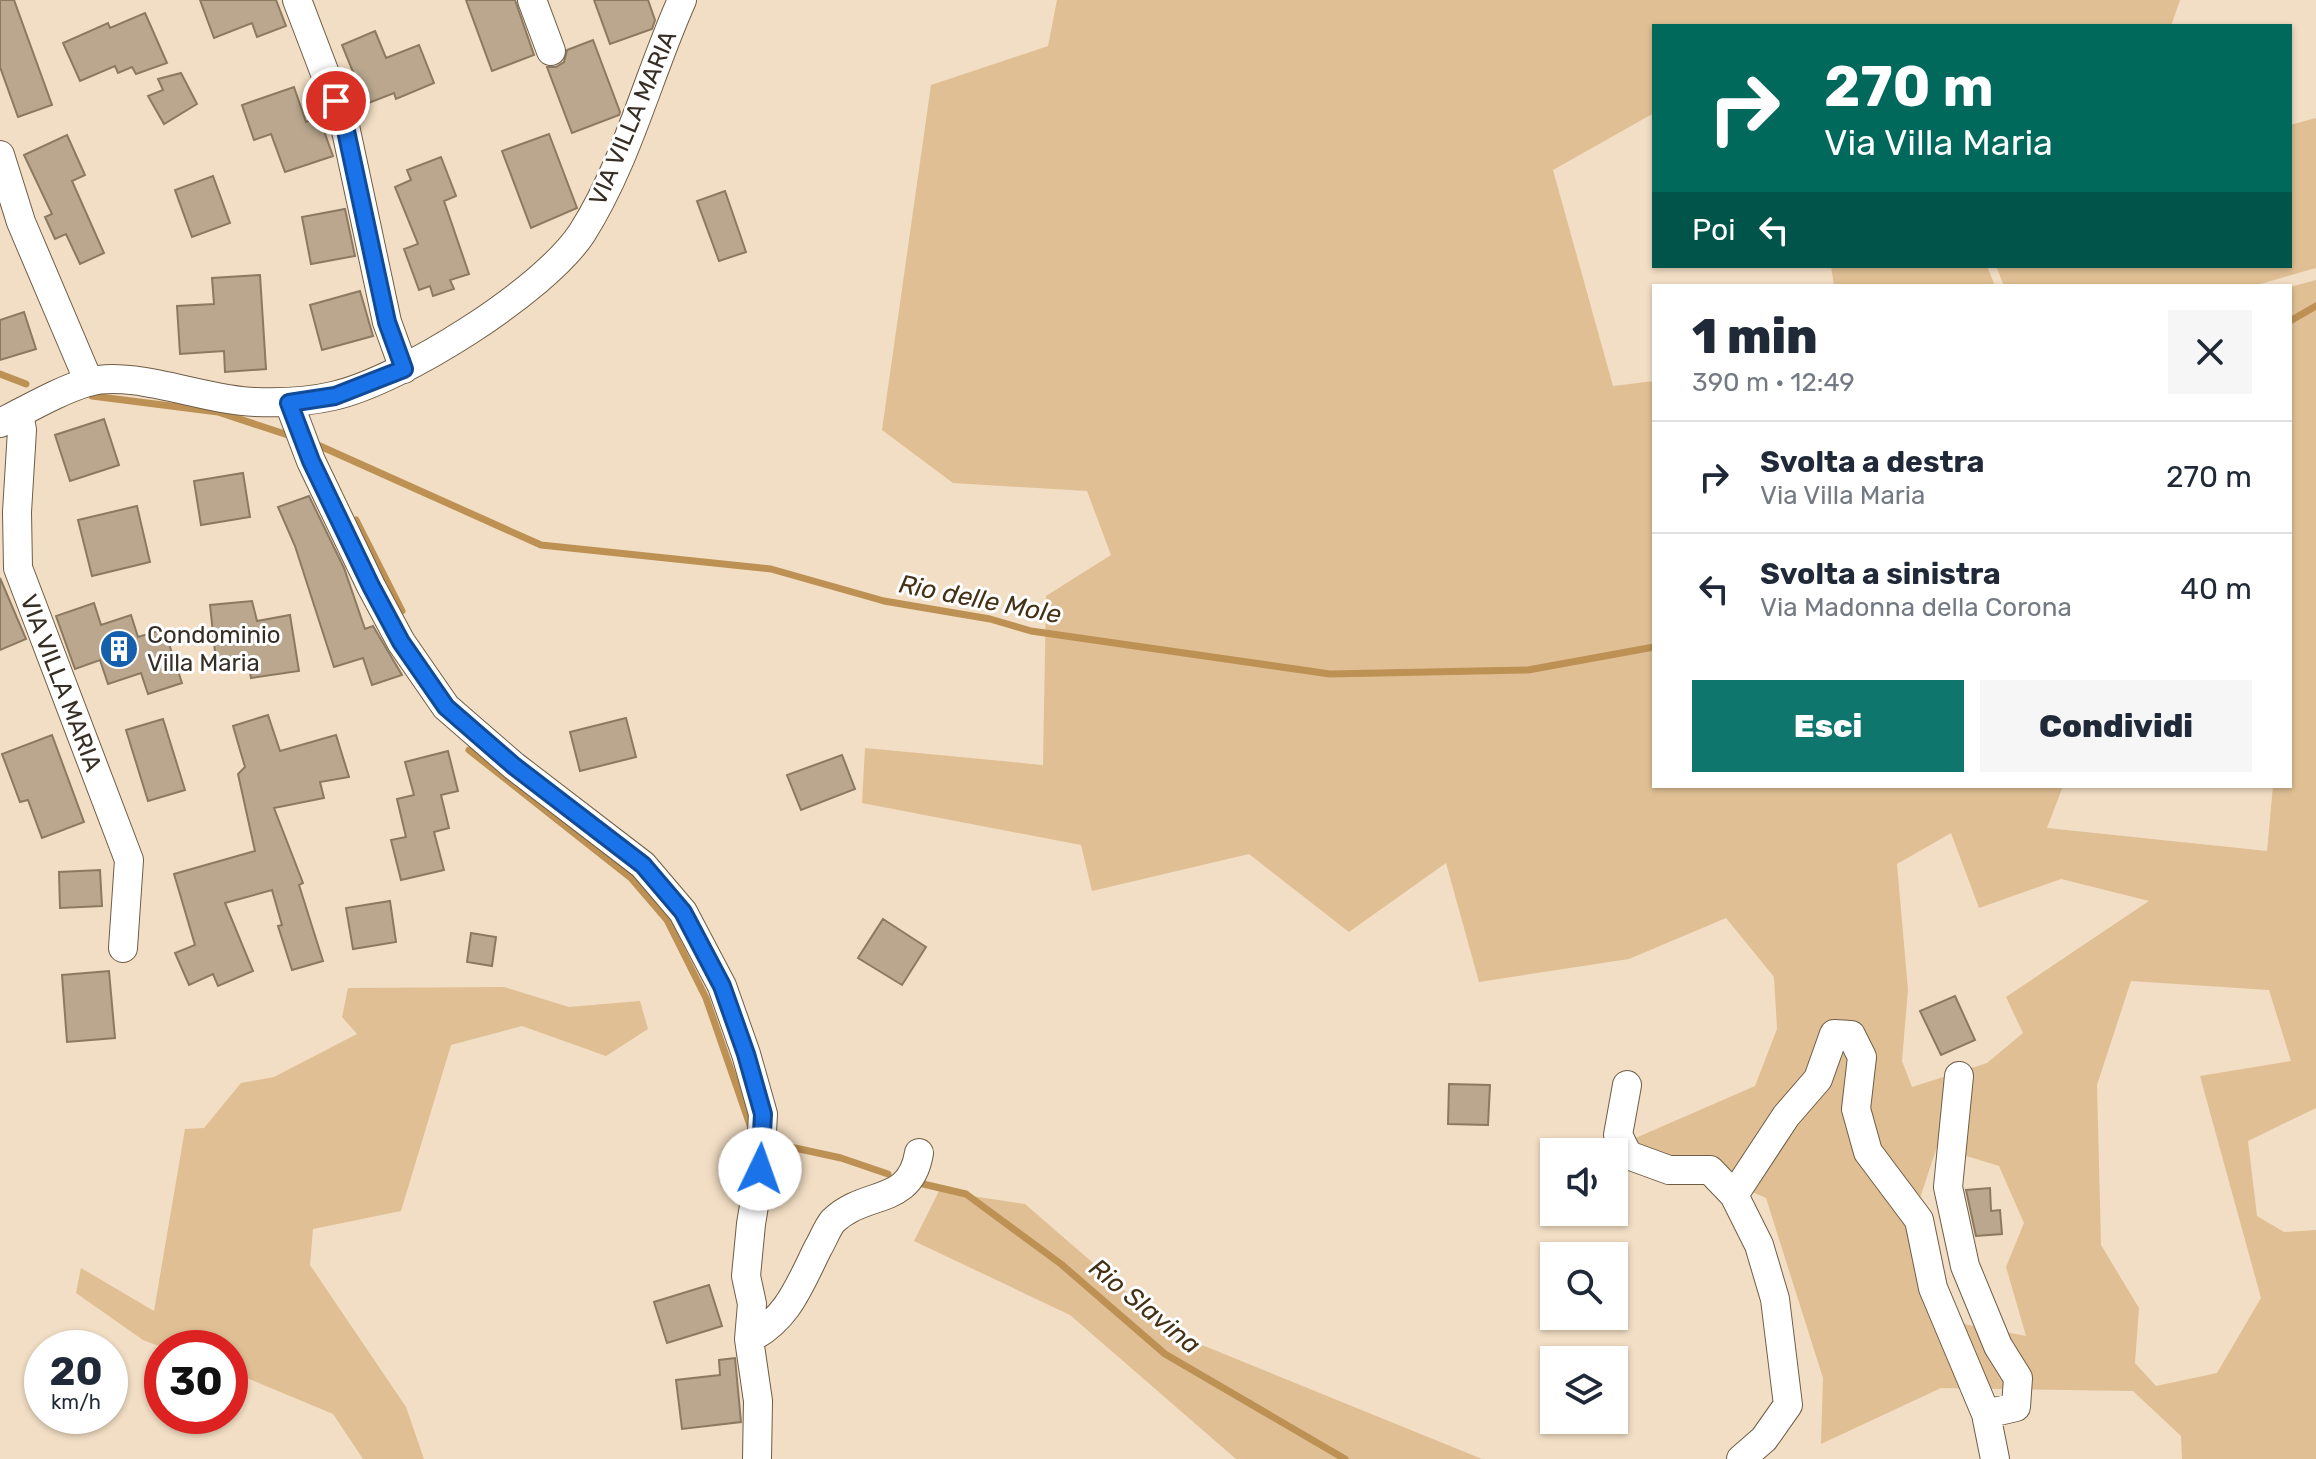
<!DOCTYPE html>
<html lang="it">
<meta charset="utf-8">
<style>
:root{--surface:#fff;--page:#f6f6f7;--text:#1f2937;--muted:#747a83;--line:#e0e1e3;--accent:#0f766e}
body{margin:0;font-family:Rubik,sans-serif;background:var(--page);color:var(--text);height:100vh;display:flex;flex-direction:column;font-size:30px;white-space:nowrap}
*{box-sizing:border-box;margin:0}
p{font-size:26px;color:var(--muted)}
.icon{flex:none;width:44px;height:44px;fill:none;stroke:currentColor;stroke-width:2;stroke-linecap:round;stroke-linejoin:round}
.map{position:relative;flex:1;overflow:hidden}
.drawer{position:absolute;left:1652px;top:284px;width:640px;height:504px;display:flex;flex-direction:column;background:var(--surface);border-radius:0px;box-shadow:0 2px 6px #0004}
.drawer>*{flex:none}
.hud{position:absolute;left:1652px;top:24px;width:640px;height:244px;border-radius:0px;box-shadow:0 2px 6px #0004;background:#00695c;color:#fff;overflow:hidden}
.controls{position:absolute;left:1540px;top:1138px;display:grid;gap:16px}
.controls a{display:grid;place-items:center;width:88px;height:88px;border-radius:0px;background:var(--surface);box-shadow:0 2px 6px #0004;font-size:40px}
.speed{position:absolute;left:24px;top:1330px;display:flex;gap:16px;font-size:40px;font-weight:700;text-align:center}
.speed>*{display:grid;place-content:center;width:104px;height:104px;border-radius:50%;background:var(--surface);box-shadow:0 2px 6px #0004;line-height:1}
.speed small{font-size:20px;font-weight:400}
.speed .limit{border:12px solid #d22;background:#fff;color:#111}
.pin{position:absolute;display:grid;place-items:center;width:68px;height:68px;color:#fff;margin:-34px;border:4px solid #fff;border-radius:50%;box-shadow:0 2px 8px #0007}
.me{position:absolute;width:88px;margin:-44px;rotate:3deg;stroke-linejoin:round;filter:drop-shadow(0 0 6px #0008)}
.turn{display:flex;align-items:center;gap:28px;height:168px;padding:0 40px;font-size:36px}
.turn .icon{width:104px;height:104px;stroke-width:2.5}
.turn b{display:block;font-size:56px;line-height:68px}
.then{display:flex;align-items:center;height:76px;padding:0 40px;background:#0003;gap:16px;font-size:30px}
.round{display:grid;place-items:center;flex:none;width:84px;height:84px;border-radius:0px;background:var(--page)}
.head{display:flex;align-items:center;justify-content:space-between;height:136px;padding:0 40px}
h1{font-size:48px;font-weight:800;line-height:60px}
.action{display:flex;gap:16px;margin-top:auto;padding:16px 40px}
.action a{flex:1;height:92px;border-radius:0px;background:var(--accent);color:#fff;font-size:32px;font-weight:800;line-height:92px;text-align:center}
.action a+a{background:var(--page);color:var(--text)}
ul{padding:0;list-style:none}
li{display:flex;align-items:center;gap:24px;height:112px;padding:0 40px;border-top:2px solid var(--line)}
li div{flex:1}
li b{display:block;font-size:30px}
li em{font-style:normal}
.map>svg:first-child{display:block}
.green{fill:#e0bf94;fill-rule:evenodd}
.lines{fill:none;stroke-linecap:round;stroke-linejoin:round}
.stream{stroke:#bd9153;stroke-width:7}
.building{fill:#baa78e;stroke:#8b7961;stroke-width:2}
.minor-casing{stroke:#6e5d46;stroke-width:30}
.minor{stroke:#fff;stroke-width:28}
.route-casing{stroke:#114b97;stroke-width:20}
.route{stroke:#1a73e8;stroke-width:14}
.labels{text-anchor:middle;stroke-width:6;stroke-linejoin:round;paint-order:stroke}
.street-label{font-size:24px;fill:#362e24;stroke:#fff}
.poi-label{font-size:24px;fill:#362e24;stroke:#fff;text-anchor:start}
.water-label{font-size:26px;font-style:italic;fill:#453116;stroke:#fff}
</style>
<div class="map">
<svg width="2316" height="1459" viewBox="0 0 2316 1459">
<rect width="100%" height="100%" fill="#f2dec4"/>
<path class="green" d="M 1057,0 L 2180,0 L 2171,26 L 1654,26 L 1654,113 L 1553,170 L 1613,386 L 1654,381 L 1654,786 L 2063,786 L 2047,828 L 2267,851 L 2273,786 L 2290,786 L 2290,287 L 2316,280 L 2316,1108 L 2248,1141 L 2257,1216 L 2284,1232 L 2316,1230 L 2316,1459 L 2182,1459 L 2181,1436 L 2133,1391 L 1941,1388 L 1821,1444 L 1823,1378 L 1766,1198 L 1631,1140 L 1755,1086 L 1777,1029 L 1774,977 L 1726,918 L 1629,959 L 1479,982 L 1446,863 L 1349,932 L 1249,854 L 1092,891 L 1081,845 L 862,803 L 865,748 L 1043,765 L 1046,596 L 1111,555 L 1087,491 L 953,483 L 882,430 L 931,85 L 1048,46 ZM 1951,833 L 1979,908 L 2061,879 L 2149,901 L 2006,997 L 2023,1033 L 1987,1063 L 1912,1087 L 1902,1061 L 1908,990 L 1897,864 ZM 2131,981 L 2269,990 L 2291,1061 L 2200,1076 L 2261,1298 L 2217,1373 L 2156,1386 L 2135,1363 L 2139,1308 L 2101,1245 L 2097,1085 ZM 1937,1147 L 1999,1166 L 2024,1223 L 2006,1267 L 2026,1336 L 1932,1318 L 1909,1231 Z
M 2316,118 L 2316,268 L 2253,286 L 2004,286 L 1996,266 L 2290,266 L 2290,125 Z
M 1831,266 L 1987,266 L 1995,286 L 1834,286 Z
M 504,987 L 569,1007 L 640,1001 L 648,1029 L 606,1056 L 522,1026 L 451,1045 L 401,1211 L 313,1229 L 310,1265 L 406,1407 L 424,1459 L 363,1459 L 333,1414 L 230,1371 L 230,1348 L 164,1348 L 143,1340 L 76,1293 L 81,1268 L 154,1311 L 185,1129 L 204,1128 L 241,1083 L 274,1077 L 357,1034 L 342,1017 L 348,988 Z
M 939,1191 L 1025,1204 L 1175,1334 L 1482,1459 L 1236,1459 L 1070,1315 L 914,1241 Z"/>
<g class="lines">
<path class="stream" d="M 2290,321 L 2316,306
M 0,374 L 26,384
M 92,396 L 218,412 L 291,436
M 320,446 L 541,545 L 771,569 L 884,601 L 990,619 L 1031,631 L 1330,674 L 1528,670 L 1654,647
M 356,520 L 402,611
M 469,750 L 631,878 L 667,920 L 706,998 L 750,1125
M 772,1149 L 772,1143 L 841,1158 L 888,1174
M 923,1184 L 966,1194 L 1061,1264 L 1165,1354 L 1345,1459"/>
</g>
<path class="building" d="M 0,0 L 14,0 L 52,105 L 18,117 L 0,67 Z
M 200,0 L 276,0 L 286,26 L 257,37 L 252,23 L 214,38 Z
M 466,0 L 515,0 L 534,55 L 492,71 Z
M 594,0 L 648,0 L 655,20 L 652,29 L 610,44 Z
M 145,13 L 167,63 L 136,74 L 132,67 L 118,73 L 115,66 L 80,81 L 63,43 L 108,23 L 110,28 Z
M 375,31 L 386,58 L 419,45 L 434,83 L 396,99 L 394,93 L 366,104 L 342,45 Z
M 593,40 L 620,112 L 619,115 L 572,133 L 547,67 L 556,67 L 564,62 L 567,50 Z
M 181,73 L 197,104 L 164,124 L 148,96 L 163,90 L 158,79 Z
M 294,87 L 306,122 L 319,117 L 333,156 L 285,172 L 271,134 L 254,140 L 242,105 Z
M 549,134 L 577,208 L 531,228 L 502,151 Z
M 67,135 L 85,175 L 72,181 L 104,253 L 80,264 L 66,234 L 55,239 L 45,217 L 52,214 L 24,155 Z
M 441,157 L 456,196 L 444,201 L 469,274 L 450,280 L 454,289 L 433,296 L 430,286 L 419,290 L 404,249 L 418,244 L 395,187 L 411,180 L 407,170 Z
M 213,176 L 230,223 L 192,237 L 175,190 Z
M 725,191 L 746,252 L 719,261 L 697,201 Z
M 345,209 L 355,256 L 311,264 L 302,217 Z
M 260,275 L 266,369 L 225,372 L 224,351 L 180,354 L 177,306 L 214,304 L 212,278 Z
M 360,291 L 373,336 L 322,350 L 310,305 Z
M 24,312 L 36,349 L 0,360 L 0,320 Z
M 104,419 L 119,465 L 70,481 L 55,435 Z
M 243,473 L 250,517 L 201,525 L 194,481 Z
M 309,496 L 344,568 L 365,629 L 373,626 L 402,675 L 372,685 L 363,658 L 334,667 L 295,546 L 278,507 Z
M 137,506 L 150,562 L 92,576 L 78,520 Z
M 0,578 L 26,639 L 0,650 Z
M 252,601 L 257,621 L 290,615 L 299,671 L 251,678 L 247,655 L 216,661 L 210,605 Z
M 94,603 L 101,625 L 131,615 L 138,637 L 164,629 L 182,683 L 148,694 L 141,673 L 108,684 L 100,660 L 75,669 L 56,616 Z
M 268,715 L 280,751 L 336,735 L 349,777 L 320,782 L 324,798 L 274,808 L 303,883 L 299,885 L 323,961 L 292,970 L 278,926 L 282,925 L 272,890 L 225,903 L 253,971 L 218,986 L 213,974 L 189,985 L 175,953 L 195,945 L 174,874 L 255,851 L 238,774 L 245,767 L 233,726 Z
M 626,718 L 636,757 L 580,771 L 570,732 Z
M 163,719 L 185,790 L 148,801 L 126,730 Z
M 52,735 L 84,822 L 42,838 L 28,800 L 20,802 L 2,754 Z
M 448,751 L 458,791 L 441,795 L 449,828 L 434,832 L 444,870 L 401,880 L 391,840 L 406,837 L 397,799 L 414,795 L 405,762 Z
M 842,755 L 855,789 L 801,810 L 787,775 Z
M 100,870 L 102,906 L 60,908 L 59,872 Z
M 390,901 L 396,942 L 353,949 L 346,908 Z
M 883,919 L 926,947 L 902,985 L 858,958 Z
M 471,933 L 496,937 L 492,966 L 467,962 Z
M 109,971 L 115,1038 L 67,1042 L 62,975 Z
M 1955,996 L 1975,1040 L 1941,1055 L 1920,1011 Z
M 1449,1084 L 1490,1085 L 1488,1125 L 1448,1124 Z
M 1990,1188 L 1991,1211 L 2000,1210 L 2002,1234 L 1976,1236 L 1966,1190 Z
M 709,1285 L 722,1326 L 667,1343 L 654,1302 Z
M 735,1358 L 741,1422 L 682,1429 L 676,1380 L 720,1375 L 719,1360 Z"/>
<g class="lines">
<defs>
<path id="minor" d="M 297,0 L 345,126 L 387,322 L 404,369
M 532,0 L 551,51
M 0,155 L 21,222 L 89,382
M 289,403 L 311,461 L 371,586 L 401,642 L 446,707 L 514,766 L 643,865 L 683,912 L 722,986 L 746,1054 L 763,1114 L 760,1169 L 751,1224 L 746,1276 L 752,1304 L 749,1339 L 758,1401 L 757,1459
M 19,413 L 22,430 L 17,512 L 18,568 L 129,860 L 123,948
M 0,423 C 28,409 58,391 88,382 C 132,369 206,401 255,402 C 281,403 307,402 333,396 C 401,381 544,291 582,233 C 627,162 648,76 682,0
M 1627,1085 L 1618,1135 L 1628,1155 L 1669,1170 L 1710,1170 L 1734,1195
M 749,1339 C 788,1319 799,1286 818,1248 C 823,1240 827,1228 833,1221 C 866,1189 910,1207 919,1153
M 1986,1414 L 1995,1459
M 1741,1459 L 1764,1439 L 1788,1405 L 1775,1299 L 1759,1245 L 1734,1195 L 1786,1116 L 1818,1079 L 1834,1034 L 1851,1035 L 1862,1057 L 1856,1109 L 1868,1152 L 1919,1220 L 1933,1288 L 1986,1414 L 2016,1407 L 2018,1378 L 1998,1346 L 1965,1266 L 1948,1187 L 1959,1076"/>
</defs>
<use href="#minor" class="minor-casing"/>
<use href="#minor" class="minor"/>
</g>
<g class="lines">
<defs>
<path id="route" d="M 336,101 L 345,126 L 387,322 L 404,369 L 335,396 L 289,403 L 311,461 L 371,586 L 401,642 L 446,707 L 514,766 L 643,865 L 683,912 L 722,986 L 746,1054 L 763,1114 L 760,1169"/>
</defs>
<use href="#route" class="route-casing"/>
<use href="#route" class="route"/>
</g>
<defs>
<symbol id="building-disc" viewBox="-11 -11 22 22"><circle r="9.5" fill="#1460af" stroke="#fff"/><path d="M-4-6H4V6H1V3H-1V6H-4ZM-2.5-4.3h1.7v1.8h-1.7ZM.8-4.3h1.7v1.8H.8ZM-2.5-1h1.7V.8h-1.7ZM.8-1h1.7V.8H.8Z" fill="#fff"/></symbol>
</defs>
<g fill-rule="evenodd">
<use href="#building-disc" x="97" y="627" width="44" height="44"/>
</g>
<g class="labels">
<g class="street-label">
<text transform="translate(633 118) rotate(-67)" y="8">VIA VILLA MARIA</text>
<text transform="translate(61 683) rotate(69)" y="8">VIA VILLA MARIA</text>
</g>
<g class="poi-label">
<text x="147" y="643">Condominio<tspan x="147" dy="28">Villa Maria</tspan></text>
</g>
<g class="water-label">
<text transform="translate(980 599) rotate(11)" y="9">Rio delle Mole</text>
<text transform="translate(1145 1306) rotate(39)" y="9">Rio Slavina</text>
</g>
</g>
</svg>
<div class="controls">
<a><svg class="icon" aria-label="sound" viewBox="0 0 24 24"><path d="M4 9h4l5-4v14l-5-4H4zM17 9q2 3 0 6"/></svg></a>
<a><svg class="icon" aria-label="search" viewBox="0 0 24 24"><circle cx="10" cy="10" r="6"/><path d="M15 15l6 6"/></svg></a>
<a><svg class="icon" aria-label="layers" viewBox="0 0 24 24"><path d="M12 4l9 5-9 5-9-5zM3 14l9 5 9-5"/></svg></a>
</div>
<div class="speed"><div>20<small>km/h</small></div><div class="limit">30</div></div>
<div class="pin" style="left:336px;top:101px;background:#d93025"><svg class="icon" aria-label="arrive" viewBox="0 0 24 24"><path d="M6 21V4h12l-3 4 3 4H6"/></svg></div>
<svg class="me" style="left:760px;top:1169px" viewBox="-20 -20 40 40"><circle r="19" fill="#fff"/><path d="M0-13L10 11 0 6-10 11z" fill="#1a73e8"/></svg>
<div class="hud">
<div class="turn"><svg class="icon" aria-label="right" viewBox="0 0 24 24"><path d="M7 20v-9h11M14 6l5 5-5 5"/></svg><div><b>270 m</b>Via Villa Maria</div></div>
<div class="then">Poi<svg class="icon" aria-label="left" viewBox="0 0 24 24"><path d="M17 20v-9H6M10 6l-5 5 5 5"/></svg></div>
</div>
<section class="drawer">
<div class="head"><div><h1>1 min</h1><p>390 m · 12:49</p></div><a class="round"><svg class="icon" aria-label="close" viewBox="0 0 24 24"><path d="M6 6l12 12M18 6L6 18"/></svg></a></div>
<ul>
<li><svg class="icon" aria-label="right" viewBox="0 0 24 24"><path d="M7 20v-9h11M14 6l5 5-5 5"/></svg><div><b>Svolta a destra</b><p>Via Villa Maria</p></div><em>270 m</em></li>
<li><svg class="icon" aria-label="left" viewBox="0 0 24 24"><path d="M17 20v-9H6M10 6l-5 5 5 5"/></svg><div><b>Svolta a sinistra</b><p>Via Madonna della Corona</p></div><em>40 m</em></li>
</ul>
<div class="action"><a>Esci</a><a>Condividi</a></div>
</section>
</div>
